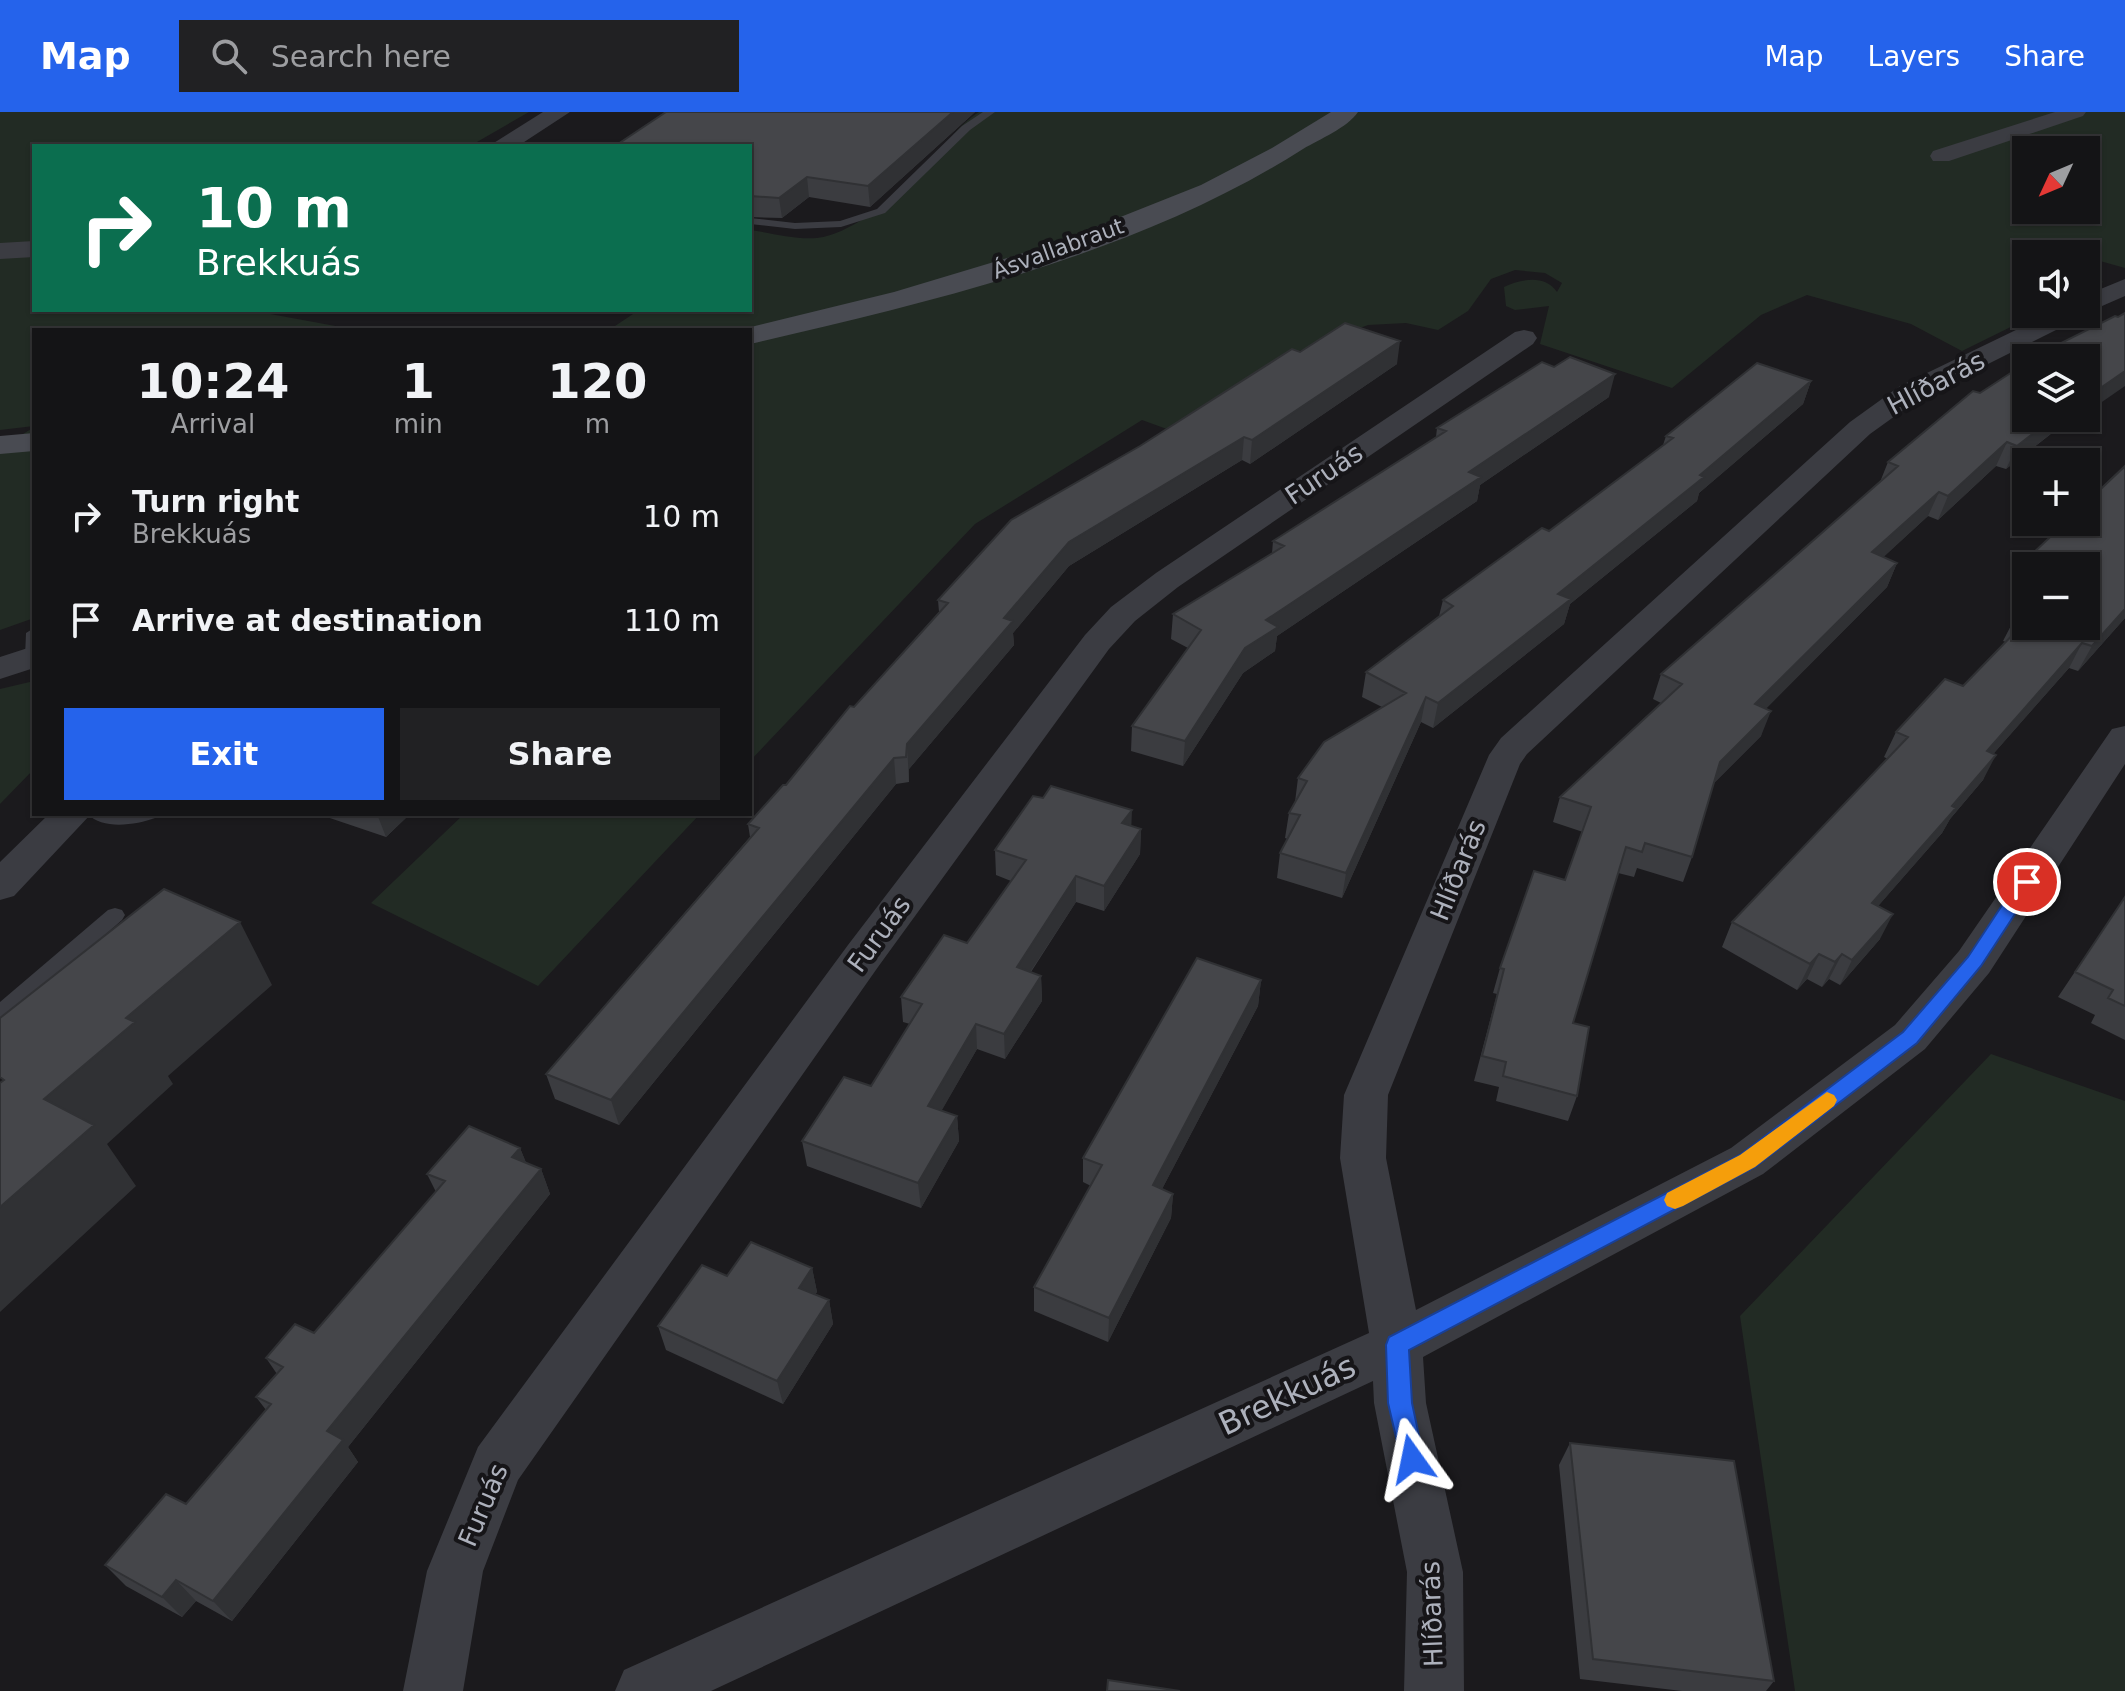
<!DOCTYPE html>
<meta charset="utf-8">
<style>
:root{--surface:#141416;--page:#212123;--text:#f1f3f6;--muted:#9d9ea1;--line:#333335;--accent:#2563eb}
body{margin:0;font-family:"DejaVu Sans",sans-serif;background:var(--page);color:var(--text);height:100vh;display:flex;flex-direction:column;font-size:30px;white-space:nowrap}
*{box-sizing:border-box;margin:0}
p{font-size:26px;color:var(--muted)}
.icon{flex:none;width:44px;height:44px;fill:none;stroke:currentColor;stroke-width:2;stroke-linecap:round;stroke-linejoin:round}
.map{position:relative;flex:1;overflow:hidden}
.side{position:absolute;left:32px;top:216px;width:720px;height:488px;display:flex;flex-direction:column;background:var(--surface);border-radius:0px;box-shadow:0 2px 6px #0004,0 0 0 2px var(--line)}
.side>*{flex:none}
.top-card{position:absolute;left:32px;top:32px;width:720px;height:168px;border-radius:0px;box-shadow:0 2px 6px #0004,0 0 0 2px var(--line);background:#0b6e4f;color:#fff;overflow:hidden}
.needle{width:52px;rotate:226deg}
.buttons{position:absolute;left:2012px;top:24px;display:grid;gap:16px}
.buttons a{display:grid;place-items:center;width:88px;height:88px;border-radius:0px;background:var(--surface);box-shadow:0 2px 6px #0004,0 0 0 2px var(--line);font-size:40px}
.pin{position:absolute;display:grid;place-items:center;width:68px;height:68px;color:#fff;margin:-34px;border:4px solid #fff;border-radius:50%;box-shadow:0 2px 8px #0007}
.me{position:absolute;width:88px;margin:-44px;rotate:348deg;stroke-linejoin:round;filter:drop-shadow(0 0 6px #0008)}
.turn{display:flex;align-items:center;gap:28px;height:168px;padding:0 32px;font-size:36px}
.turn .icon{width:104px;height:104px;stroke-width:2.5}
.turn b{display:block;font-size:56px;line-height:68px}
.eta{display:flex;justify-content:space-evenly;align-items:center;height:136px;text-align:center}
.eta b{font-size:48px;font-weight:600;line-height:56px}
.cta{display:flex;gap:16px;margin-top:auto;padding:16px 32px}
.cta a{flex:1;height:92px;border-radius:0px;background:var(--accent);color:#fff;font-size:32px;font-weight:600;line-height:92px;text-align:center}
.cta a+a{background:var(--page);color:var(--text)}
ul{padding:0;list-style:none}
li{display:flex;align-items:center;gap:24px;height:104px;padding:0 32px}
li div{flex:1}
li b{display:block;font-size:30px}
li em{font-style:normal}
header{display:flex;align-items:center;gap:48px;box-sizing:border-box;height:112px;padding:0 40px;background:var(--accent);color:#fff}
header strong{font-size:38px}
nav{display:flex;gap:44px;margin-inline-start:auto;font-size:28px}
.search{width:560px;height:72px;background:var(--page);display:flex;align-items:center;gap:20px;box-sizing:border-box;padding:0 28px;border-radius:0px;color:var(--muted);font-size:30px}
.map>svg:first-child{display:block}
.green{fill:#222b24;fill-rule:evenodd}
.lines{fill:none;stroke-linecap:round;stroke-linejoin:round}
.service{fill:#3b3c42;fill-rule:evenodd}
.minor{fill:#3b3c42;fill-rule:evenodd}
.tertiary{fill:#3b3c42;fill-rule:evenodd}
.secondary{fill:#494b52;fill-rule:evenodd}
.wall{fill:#3b3c40}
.shaded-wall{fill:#303134}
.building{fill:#45464a;stroke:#303134;stroke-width:2}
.route{fill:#2563eb;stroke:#184099;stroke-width:2}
.slow{fill:#f59e0b}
.labels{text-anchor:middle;stroke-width:8;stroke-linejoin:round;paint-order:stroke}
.far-street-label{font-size:22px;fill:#adb1bc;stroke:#161518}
.street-label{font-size:26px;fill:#adb1bc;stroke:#161518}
.near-street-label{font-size:32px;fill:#adb1bc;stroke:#161518}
</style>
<header>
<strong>Map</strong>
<div class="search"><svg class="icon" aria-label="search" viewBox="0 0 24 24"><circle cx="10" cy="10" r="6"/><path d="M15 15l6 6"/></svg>Search here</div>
<nav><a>Map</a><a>Layers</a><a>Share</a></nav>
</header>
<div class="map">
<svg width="2125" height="1579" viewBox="0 0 2125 1579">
<rect width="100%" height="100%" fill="#1b1a1d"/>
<path class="green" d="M 0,0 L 529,0 L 470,34 L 34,34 L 34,198 L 248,198 L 357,218 L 34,218 L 34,314 L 0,318 Z
M 979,0 L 2125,0 L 2125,156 L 2100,149 L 2092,160 L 2103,170 L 2086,178 L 2086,142 L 2026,142 L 2026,202 L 2037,202 L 1962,239 L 1911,212 L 1807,183 L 1761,203 L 1672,276 L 1540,232 L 1549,194 L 1515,198 L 1506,194 L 1504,175 C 1521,167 1545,162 1557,180 L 1562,171 L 1545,161 L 1515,158 L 1491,167 L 1468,199 L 1438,218 L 1406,211 L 1368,213 L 1299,239 L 1175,320 L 1142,308 L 975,412 L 750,649 L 750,218 L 609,218 L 639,198 L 750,198 L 750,118 C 771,121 796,128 817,126 C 851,123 907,78 929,52 C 947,32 956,15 979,0 ZM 2026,38 L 2086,38 L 2086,98 L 2026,98 Z
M 34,315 L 34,506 L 0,518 L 0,337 Z
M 34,569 L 34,657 L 0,692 L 0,577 Z
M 464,702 L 700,702 L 538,874 L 371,791 Z
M 1991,942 L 2125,989 L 2125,1579 L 1795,1579 L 1740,1204 Z"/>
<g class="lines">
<path class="service" d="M 983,0 L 995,0 L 970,18 L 885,101 L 841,115 L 795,117 L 750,112 L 750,106 L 795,111 L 840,109 L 877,97 L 962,14 Z
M 34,516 L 34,550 L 33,550 L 25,545 L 26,521 Z
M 88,702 L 157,702 L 155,706 C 136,713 102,718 88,702 Z
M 115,796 L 122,798 L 125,803 L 122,808 L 8,908 L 0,910 L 0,890 L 108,798 Z"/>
<path class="minor" d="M 2055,0 L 2086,0 L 2083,4 L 1949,49 L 1933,49 L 1930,44 L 1933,39 Z
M 2125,167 L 2125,184 L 2086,201 L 2086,183 Z
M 2049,202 L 2082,202 L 2078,207 L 1920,286 L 1870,322 L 1527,642 L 1520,652 L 1388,983 L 1386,1046 L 1416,1198 L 1731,1036 L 1895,913 L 1959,839 L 2112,617 L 2125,614 L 2125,652 L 1989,861 L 1925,937 L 1763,1062 L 1423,1245 L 1426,1291 L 1463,1460 L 1464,1579 L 1404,1579 L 1407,1460 L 1374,1291 L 1373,1269 L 711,1579 L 615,1579 L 624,1558 L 1369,1221 L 1340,1046 L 1344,983 L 1489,643 L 1501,626 L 1850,310 L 1900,274 Z
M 1524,218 L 1533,220 L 1537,226 L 1533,232 L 1178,475 L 1135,509 L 1109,537 L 878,855 L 518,1368 L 483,1459 L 463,1579 L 403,1579 L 427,1459 L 478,1335 L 848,833 L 1085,523 L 1111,495 L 1156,461 L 1515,220 Z
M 34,534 L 34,556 L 0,567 L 0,545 Z
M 49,702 L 91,702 L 14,784 L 0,788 L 0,750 Z"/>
<path class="tertiary" d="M 543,0 L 570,0 L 518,34 L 489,34 Z
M 34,129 L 34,145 L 0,147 L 0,131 Z"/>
<path class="secondary" d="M 1331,0 L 1358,0 C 1347,16 1320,27 1303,37 C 1138,142 938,188 750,232 L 750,218 L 739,218 L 894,180 L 1050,133 L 1201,73 L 1272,36 Z
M 34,321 L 34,339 L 0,342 L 0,324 Z"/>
</g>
<path class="wall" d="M 666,0 L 975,0 L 870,95 L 809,85 L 782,106 L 750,105 L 750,34 Z
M 1300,240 L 1397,252 L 1250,352 L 1242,348 L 1069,454 L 1013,521 L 1014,533 L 909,657 L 909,670 L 896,672 L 619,1013 L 555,987 L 546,962 L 750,725 L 748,712 L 786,673 L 854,595 L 939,500 L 938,488 L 1140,334 Z
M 1811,269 L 1803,292 L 1699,381 L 1697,389 L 1570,492 L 1564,512 L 1433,616 L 1421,610 L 1342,786 L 1277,766 L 1280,741 L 1288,727 L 1285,726 L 1289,701 L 1295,690 L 1298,666 L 1382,595 L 1362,585 L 1366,560 L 1439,504 L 1443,488 L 1549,419 L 1663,333 L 1666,324 Z
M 1609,285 L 1480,373 L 1477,389 L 1277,524 L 1275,539 L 1243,561 L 1183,654 L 1131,639 L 1132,614 L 1188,536 L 1171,527 L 1173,502 L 1272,441 L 1273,429 L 1436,325 L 1437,316 Z
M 2026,306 L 2079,306 L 2075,309 L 2070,307 L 2006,357 L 1996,354 L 1938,408 L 1928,404 L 1883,445 L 1897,451 L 1887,475 L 1766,596 L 1761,624 L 1713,672 L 1692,745 L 1683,770 L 1637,756 L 1634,765 L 1618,761 L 1573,911 L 1577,984 L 1568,1009 L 1496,989 L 1499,975 L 1474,969 L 1497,882 L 1493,881 L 1500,856 L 1565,768 L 1583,720 L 1553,710 L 1560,685 L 1661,591 L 1653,587 L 1661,562 L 1880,370 L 1888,350 Z
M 2125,354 L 2125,506 L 2078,559 L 2069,556 L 1993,642 L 1983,668 L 1950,707 L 1942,721 L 1878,794 L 1880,827 L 1840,873 L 1829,867 L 1822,875 L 1807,867 L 1797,878 L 1722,835 L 1732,810 L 1888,647 L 1884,645 L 1896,620 L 1963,574 L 2006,530 L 2003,529 L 2016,504 L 2086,454 L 2026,454 L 2026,474 L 2016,471 L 2028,446 Z
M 318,702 L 410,702 L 386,725 Z
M 1131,714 L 1141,717 L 1140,742 L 1104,799 L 1076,790 L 1031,860 L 1041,864 L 1042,889 L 1005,947 L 977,937 L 941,999 L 957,1004 L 959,1029 L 921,1096 L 807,1054 L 802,1029 L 871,974 L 910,912 L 903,910 L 901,885 L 967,831 L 1011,769 L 996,763 L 995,738 Z
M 2125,785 L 2125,928 L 2091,911 L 2095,903 L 2058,885 Z
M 1261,868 L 1258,894 L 1162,1077 L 1173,1082 L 1171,1106 L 1108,1230 L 1034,1199 L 1034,1175 L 1091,1074 L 1083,1070 L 1083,1046 Z
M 520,1036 L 526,1051 L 541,1057 L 550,1082 L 348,1335 L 358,1350 L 232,1509 L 196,1489 L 182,1505 L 126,1474 L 105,1453 L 186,1392 L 266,1298 L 256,1285 L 277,1262 L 266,1246 L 314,1221 L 436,1080 L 427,1062 Z
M 812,1156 L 817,1180 L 815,1182 L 829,1188 L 833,1212 L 783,1292 L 666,1238 L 658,1214 L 727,1164 Z
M 1570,1331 L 1774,1569 L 1766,1579 L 1682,1579 L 1580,1567 L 1559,1353 Z"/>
<path class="shaded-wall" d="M 953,0 L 975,0 L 870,95 L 868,74 Z
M 807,65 L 809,85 L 782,106 L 779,86 Z
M 1400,229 L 1397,252 L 1250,352 L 1252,328 Z
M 2125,259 L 2125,274 L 2086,301 L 2086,286 Z
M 1615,262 L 1609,285 L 1480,373 L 1477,389 L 1277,524 L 1275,539 L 1243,561 L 1183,654 L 1185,629 L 1245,536 L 1266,508 L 1469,360 Z
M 1811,269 L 1803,292 L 1699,381 L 1697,389 L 1570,492 L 1564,512 L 1433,616 L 1438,591 L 1558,482 Z
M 2053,306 L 2071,306 L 2006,357 L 2017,334 Z
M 1244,325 L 1242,348 L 1069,454 L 1013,521 L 1014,533 L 909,657 L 909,670 L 907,632 L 1004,506 L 1069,430 Z
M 2007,330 L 1996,354 L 1938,408 L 1948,384 Z
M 1939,380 L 1928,404 L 1862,465 L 1872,440 Z
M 1897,451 L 1887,475 L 1746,617 L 1755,592 Z
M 2125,497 L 2125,506 L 2078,559 L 2092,534 Z
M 2082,531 L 2069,556 L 1974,664 L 1987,639 Z
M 1426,585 L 1421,610 L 1342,786 L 1346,761 Z
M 1771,599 L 1761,624 L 1710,675 L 1720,650 Z
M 1996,643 L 1983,668 L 1950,707 L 1942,721 L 1859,816 L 1872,791 Z
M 894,646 L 896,672 L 619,1013 L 611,988 Z
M 1132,698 L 1131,723 L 1122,711 Z
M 377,702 L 410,702 L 386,725 Z
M 1141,717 L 1140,742 L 1104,799 L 1104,774 Z
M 1076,764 L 1076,790 L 1017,880 L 1017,855 Z
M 1893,802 L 1880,827 L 1840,873 L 1852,848 Z
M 240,810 L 272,873 L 168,964 L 173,972 L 107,1032 L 136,1074 L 0,1200 L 0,1095 L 44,987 L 126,906 Z
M 1819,842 L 1807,867 L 1797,878 L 1810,852 Z
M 1842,842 L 1829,867 L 1822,875 L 1835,850 Z
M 1041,864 L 1042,889 L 1005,947 L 1004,922 Z
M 1261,868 L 1258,894 L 1151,1098 L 1153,1073 Z
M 976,912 L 977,937 L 930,1019 L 928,994 Z
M 957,1004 L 959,1029 L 921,1096 L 918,1071 Z
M 520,1036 L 530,1060 L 512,1045 Z
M 541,1057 L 550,1082 L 348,1335 L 358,1350 L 232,1509 L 213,1489 L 327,1319 Z
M 1173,1082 L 1171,1106 L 1108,1230 L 1109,1206 Z
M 812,1156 L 817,1180 L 804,1199 L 799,1176 Z
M 829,1188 L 833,1212 L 783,1292 L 777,1269 Z
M 176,1468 L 196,1489 L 182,1505 L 162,1485 Z"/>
<path class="building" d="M 666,0 L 953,0 L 868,74 L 807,65 L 779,86 L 750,84 L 750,34 L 615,34 Z
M 2125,201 L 2125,259 L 2086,286 L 2086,246 L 2034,246 L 2045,239 L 2115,204 L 2118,205 Z
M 1345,211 L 1400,229 L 1252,328 L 1244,325 L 1069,430 L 1004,506 L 1013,509 L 907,632 L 906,645 L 894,646 L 611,988 L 546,962 L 759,716 L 748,712 L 783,673 L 786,673 L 850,594 L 854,595 L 948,491 L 938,488 L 1011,408 L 1140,334 L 1292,237 L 1300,240 Z
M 1570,245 L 1615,262 L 1469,360 L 1481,365 L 1266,508 L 1278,515 L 1245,536 L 1185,629 L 1132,614 L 1201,518 L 1173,502 L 1284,434 L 1273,429 L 1446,319 L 1437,316 L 1542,250 L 1554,255 Z
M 1757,251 L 1811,269 L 1700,363 L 1704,365 L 1558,482 L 1571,487 L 1438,591 L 1426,585 L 1346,761 L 1280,741 L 1300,703 L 1289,701 L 1307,669 L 1298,666 L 1324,630 L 1406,581 L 1366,560 L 1453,494 L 1443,488 L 1542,416 L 1549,419 L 1673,326 L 1666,324 Z
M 2026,251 L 2026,306 L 2053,306 L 2017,334 L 2007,330 L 1948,384 L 1939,380 L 1872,440 L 1897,451 L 1755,592 L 1771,599 L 1720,650 L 1692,745 L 1645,731 L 1642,740 L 1626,735 L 1573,911 L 1589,915 L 1577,984 L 1503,964 L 1506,950 L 1482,944 L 1504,857 L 1500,856 L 1534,759 L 1565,768 L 1591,695 L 1560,685 L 1682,572 L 1661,562 L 1898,354 L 1888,350 L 1973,279 L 1980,281 Z
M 2125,354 L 2125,497 L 2092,534 L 2082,531 L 1987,639 L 1996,643 L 1952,694 L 1956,696 L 1872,791 L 1893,802 L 1852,848 L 1842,842 L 1835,850 L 1819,842 L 1810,852 L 1732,810 L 1908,625 L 1896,620 L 1945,567 L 1963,574 L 2026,509 L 2026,514 L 2086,514 L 2086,454 L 2048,454 L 2028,446 L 2066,410 L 2086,410 L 2086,391 Z
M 2026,494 L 2026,508 L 2016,504 Z
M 1051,674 L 1132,698 L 1122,711 L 1141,717 L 1104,774 L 1076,764 L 1017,855 L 1041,864 L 1004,922 L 976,912 L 928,994 L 957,1004 L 918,1071 L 802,1029 L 844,965 L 871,974 L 922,892 L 901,885 L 944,823 L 967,831 L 1026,748 L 995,738 L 1033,684 L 1043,686 Z
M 164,777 L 240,810 L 126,906 L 135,910 L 44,987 L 94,1013 L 0,1095 L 0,971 L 4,968 L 0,965 L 0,906 Z
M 2125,785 L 2125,894 L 2108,886 L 2113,878 L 2075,860 Z
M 1197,846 L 1261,868 L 1153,1073 L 1173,1082 L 1109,1206 L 1034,1175 L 1102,1053 L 1083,1046 Z
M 469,1014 L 520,1036 L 512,1045 L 541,1057 L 327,1319 L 343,1328 L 213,1489 L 176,1468 L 162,1485 L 105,1453 L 166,1382 L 186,1392 L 271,1292 L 256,1285 L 283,1255 L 266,1246 L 295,1212 L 314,1221 L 445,1069 L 427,1062 Z
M 751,1130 L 812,1156 L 799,1176 L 829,1188 L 777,1269 L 658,1214 L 702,1153 L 727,1164 Z
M 1570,1331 L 1734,1349 L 1774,1569 L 1593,1547 Z
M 1108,1568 L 1180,1579 L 1107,1579 Z"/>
<path class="route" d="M 2027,764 L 2036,770 L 1981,854 L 1917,931 L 1755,1055 L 1409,1238 L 1412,1291 L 1424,1347 L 1420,1355 L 1412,1359 L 1403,1355 L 1388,1291 L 1386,1233 L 1389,1225 L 1740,1043 L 1903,920 L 1968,845 L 2020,766 Z"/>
<path class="slow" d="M 1827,980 L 1834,983 L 1837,988 L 1834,994 L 1755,1055 L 1683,1094 L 1675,1097 L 1667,1094 L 1664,1088 L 1667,1081 L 1740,1043 Z"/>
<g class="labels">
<g class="far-street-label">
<text transform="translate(1058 136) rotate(-20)" y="8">Ásvallabraut</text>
</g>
<g class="street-label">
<text transform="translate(1936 271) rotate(-28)" y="9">Hlíðarás</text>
<text transform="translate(1324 362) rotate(-34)" y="9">Furuás</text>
<text transform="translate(1458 758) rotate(-68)" y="9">Hlíðarás</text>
<text transform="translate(879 822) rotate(-54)" y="9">Furuás</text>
<text transform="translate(483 1393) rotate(-67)" y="9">Furuás</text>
<text transform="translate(1432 1502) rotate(-92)" y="9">Hlíðarás</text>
</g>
<g class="near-street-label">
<text transform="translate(1287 1283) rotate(-25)" y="11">Brekkuás</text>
</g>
</g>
</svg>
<div class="buttons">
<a><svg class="needle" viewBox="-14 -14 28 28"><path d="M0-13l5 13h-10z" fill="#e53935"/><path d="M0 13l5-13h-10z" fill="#9d9ea1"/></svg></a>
<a><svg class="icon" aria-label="sound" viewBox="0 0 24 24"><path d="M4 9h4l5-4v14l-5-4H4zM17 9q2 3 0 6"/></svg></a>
<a><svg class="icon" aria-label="layers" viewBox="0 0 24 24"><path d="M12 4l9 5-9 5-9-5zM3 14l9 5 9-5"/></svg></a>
<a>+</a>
<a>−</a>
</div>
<div class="pin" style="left:2027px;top:770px;background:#d93025"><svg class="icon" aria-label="arrive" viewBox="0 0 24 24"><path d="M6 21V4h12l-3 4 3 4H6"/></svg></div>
<svg class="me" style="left:1412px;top:1347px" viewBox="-20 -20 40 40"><path d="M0-17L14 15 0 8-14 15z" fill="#2563eb" stroke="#fff" stroke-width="4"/></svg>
<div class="top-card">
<div class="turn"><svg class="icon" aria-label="right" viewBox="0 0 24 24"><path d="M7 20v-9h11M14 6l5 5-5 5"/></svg><div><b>10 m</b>Brekkuás</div></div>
</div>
<section class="side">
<div class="eta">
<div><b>10:24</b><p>Arrival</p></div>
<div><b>1</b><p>min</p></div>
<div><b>120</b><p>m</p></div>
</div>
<ul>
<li><svg class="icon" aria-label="right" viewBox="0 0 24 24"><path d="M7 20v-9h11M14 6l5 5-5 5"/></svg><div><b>Turn right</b><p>Brekkuás</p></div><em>10 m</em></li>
<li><svg class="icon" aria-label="arrive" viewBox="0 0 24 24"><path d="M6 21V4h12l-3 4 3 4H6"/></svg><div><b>Arrive at destination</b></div><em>110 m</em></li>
</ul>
<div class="cta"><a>Exit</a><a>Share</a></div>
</section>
</div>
